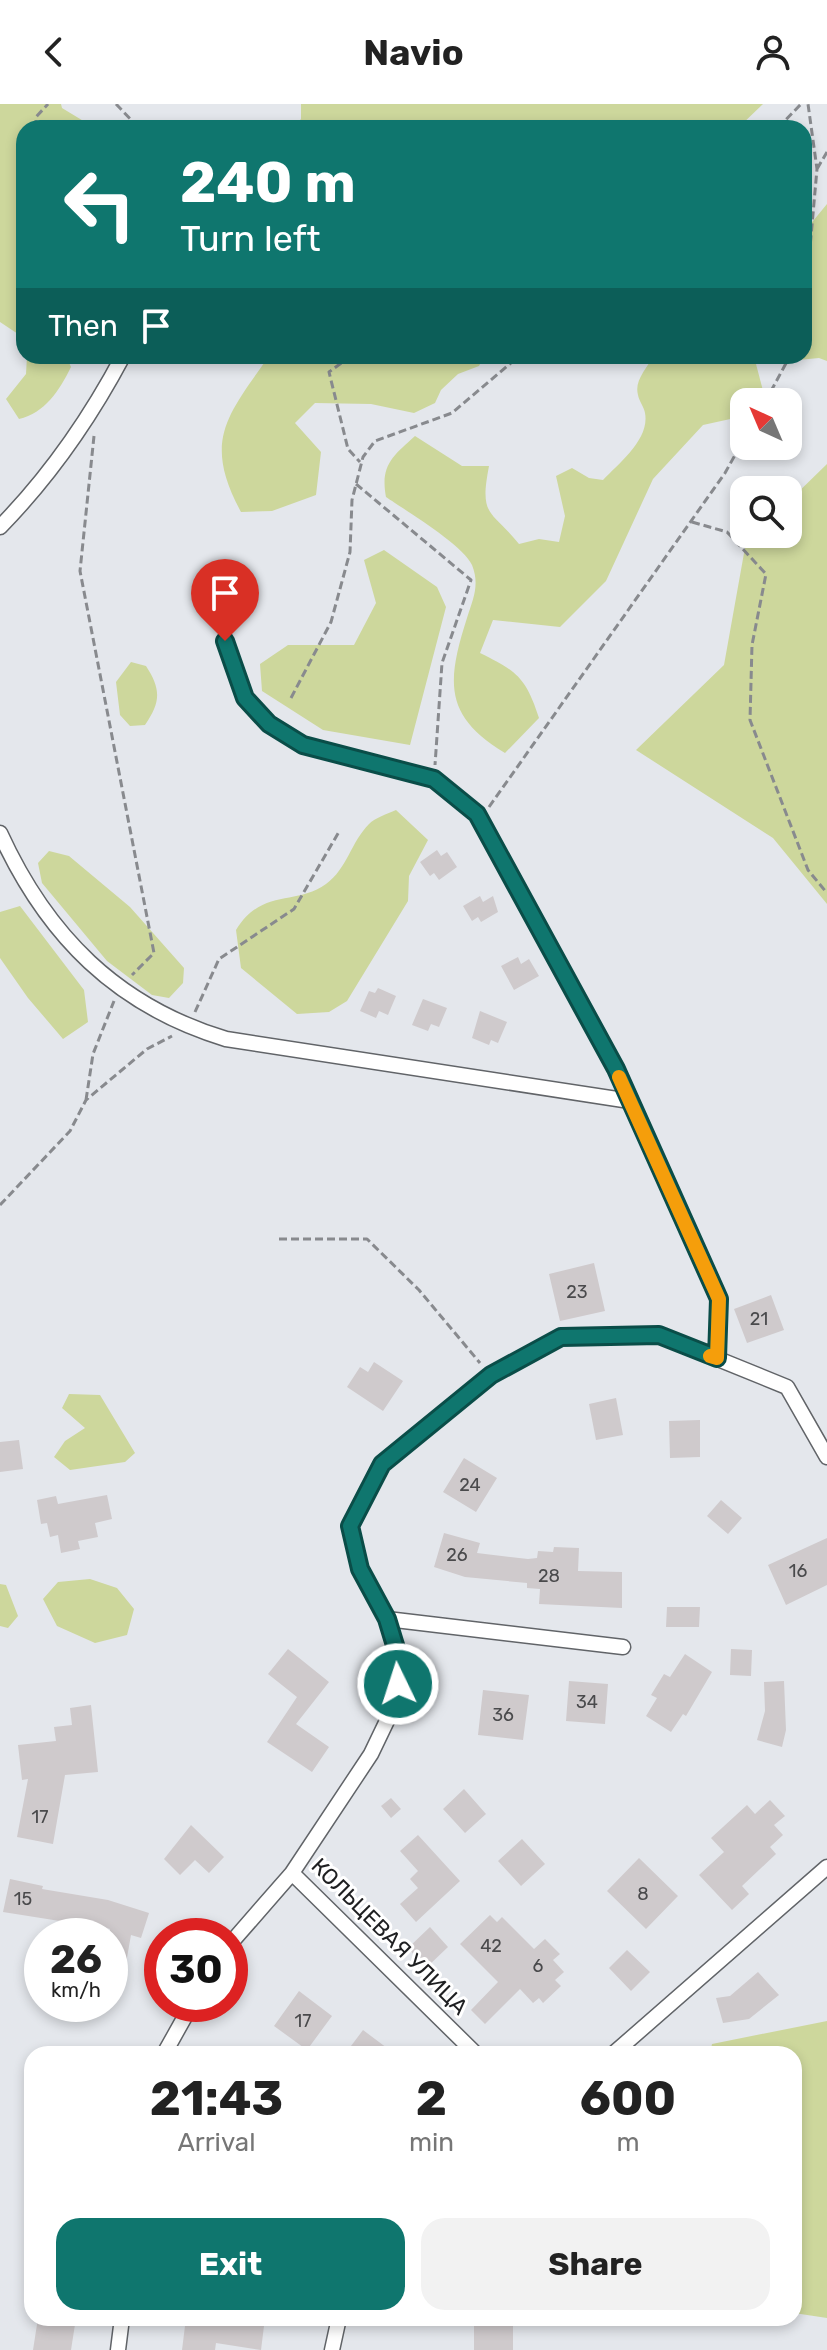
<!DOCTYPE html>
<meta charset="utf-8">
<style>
:root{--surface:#fff;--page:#f2f2f2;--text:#222;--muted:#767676;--accent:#0f766e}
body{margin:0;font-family:Rubik,sans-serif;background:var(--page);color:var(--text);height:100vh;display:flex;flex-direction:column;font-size:30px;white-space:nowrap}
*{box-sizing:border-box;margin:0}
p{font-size:26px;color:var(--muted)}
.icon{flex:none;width:44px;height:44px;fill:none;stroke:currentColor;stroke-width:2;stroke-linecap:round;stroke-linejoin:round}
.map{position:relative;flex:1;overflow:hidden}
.details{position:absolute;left:24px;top:1942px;width:778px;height:280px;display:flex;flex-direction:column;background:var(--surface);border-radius:24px;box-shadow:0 4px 12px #0003}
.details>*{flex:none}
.banner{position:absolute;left:16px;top:16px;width:796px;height:244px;border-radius:24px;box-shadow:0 4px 12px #0003;background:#0f766e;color:#fff;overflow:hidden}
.needle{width:52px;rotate:316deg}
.buttons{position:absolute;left:730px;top:284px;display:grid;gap:16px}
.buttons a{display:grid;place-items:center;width:72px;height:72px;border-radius:16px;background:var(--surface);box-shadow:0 4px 12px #0003;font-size:40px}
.speed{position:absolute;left:24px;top:1814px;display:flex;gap:16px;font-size:40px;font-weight:700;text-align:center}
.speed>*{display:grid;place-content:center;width:104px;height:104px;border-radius:50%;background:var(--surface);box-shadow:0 4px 12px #0003;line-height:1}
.speed small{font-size:20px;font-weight:400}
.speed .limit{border:12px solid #d22;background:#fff;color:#111}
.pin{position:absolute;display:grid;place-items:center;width:68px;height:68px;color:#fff;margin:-82px -34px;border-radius:50% 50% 50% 0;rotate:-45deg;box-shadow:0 0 8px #0007}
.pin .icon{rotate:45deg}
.me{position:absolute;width:88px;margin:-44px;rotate:356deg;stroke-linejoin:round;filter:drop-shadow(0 0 6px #0008)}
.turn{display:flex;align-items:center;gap:28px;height:168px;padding:0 32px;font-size:36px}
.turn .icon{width:104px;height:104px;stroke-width:2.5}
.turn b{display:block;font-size:56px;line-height:68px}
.then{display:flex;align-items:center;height:76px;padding:0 32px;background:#0003;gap:16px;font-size:30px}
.eta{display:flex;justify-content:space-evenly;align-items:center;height:136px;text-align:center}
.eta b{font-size:48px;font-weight:700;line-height:56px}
.button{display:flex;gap:16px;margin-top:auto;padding:16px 32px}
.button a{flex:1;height:92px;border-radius:24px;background:var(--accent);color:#fff;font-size:32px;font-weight:700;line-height:92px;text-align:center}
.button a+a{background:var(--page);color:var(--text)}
header{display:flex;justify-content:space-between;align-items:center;height:104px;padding:0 32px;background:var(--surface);font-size:36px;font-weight:700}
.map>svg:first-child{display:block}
.green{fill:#cdd79c}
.building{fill:#cfcacc}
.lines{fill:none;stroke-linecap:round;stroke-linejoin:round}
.street-casing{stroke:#616468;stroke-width:17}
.path{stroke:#888a8e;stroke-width:3;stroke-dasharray:8 4;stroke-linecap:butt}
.street{stroke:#fff;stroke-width:14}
.route-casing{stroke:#0a4d48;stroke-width:20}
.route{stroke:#0f766e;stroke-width:14}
.slow{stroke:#f59e0b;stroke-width:14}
.labels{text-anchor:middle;stroke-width:6;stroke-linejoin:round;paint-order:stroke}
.number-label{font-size:18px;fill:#4a4a4c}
.street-label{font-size:22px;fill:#1e1f21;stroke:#fff}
</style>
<header><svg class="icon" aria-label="back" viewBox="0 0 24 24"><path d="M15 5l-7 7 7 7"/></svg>Navio<svg class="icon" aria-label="person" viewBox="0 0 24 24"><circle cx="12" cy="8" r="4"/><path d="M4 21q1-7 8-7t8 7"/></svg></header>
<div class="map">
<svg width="827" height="2246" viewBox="0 0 827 2246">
<rect width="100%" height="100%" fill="#e4e7ec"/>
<path class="green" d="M 0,0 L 61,0 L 62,4 L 95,24 L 24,24 L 24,234 L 0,218 Z
M 301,0 L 763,0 L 738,24 L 293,24 L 301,15 Z
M 827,100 L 827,257 L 819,254 L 756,260 L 766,298 L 744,298 L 744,312 L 703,321 L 653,375 L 606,477 L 560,523 L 493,516 L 480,549 C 517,567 526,574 539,614 L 505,649 C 443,612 447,577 467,514 C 473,495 480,481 472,461 C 463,441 405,406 386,393 C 380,361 393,352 415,332 L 462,362 L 489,362 C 479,414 491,405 519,440 L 539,435 L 559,438 L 565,412 L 556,372 L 572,364 L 589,374 L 603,376 C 619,359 650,335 645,309 C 644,303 639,297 638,291 C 634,276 647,265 653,252 L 804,252 L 804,128 Z
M 27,252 L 66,252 L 71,263 C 59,287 45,309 19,315 L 6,295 L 26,270 Z
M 269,252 L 484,252 L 479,262 L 458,270 L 441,286 L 435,299 L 414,309 L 371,300 L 315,299 L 295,319 L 321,348 L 316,391 L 272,407 L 241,408 C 202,336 228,311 269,252 Z
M 827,360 L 827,800 L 773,734 L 636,646 L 724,561 L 746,438 L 755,430 L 788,430 L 788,398 Z
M 384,446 L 437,483 L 446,503 L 410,641 L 323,626 L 262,587 L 260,560 L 288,541 L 354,541 L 376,499 L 364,456 Z
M 131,558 L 146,562 C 161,585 161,598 145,621 L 130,622 L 120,611 L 116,578 Z
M 396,706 L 428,736 L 409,772 L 408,797 L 347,897 L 329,908 L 297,910 L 241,864 L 236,826 C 262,784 295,802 326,780 C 347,765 351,738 369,720 C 375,714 387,710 396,706 Z
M 49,747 L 69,752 L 130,803 L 184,864 L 183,879 L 169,894 L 152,891 L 107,857 L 42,779 L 38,759 Z
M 20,802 L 84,886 L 88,918 L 63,935 L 28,894 L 0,854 L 0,808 Z
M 69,1290 L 100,1291 L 135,1349 L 125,1358 L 70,1366 L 54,1353 L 65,1337 L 85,1324 L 62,1304 Z
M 90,1475 L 117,1484 L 134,1505 L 127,1531 L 95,1539 L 57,1522 L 43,1495 L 58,1478 Z
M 0,1480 L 6,1481 L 18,1512 L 8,1524 L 0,1522 Z
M 827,1917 L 827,2214 L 794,2209 L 794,1950 L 710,1950 L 712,1940 Z"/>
<path class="building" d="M 437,746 L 441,752 L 447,748 L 457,763 L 439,776 L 434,769 L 430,772 L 420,758 Z
M 480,792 L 483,798 L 493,792 L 498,808 L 481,818 L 478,813 L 472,817 L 463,802 Z
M 518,853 L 521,860 L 529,855 L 539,872 L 514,886 L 501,862 Z
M 378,884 L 396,892 L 388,911 L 379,907 L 376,914 L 360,907 L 369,887 L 375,889 Z
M 423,895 L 447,904 L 439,923 L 431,920 L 428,927 L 412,921 Z
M 480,907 L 507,918 L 498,939 L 491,936 L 489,941 L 472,934 Z
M 594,1159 L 605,1207 L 560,1217 L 549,1170 Z
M 771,1191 L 784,1226 L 747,1239 L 734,1205 Z
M 374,1258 L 403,1277 L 383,1307 L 347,1283 L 360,1263 L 368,1268 Z
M 616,1294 L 623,1331 L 596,1336 L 589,1300 Z
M 700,1316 L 700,1353 L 670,1354 L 669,1317 Z
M 19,1336 L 23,1365 L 0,1368 L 0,1338 Z
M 464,1354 L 497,1374 L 476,1408 L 443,1388 Z
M 107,1391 L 112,1415 L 95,1419 L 98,1433 L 78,1437 L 80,1445 L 61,1449 L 58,1431 L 50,1433 L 47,1419 L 41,1420 L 37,1396 L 56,1392 L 58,1400 Z
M 721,1396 L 742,1414 L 728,1430 L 707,1412 Z
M 444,1429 L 480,1439 L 477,1449 L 528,1455 L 537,1454 L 538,1447 L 553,1448 L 554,1443 L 579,1444 L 578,1467 L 622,1468 L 622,1504 L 539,1500 L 540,1485 L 527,1484 L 527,1479 L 465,1473 L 434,1463 Z
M 827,1434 L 827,1481 L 786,1501 L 768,1461 Z
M 667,1503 L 700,1503 L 699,1523 L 666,1523 Z
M 288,1545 L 329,1578 L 296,1620 L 329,1643 L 312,1668 L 267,1638 L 297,1593 L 268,1570 Z
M 731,1545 L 752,1546 L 751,1572 L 730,1571 Z
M 685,1550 L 712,1568 L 686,1612 L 683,1610 L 671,1628 L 646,1612 L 657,1594 L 651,1591 L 664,1570 L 670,1573 Z
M 569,1577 L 608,1580 L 605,1620 L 566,1617 Z
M 784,1577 L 786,1626 L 782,1643 L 757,1636 L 765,1607 L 764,1578 Z
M 483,1586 L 529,1591 L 523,1636 L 478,1631 Z
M 91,1601 L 98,1668 L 65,1671 L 53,1740 L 17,1733 L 28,1675 L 22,1676 L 18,1641 L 56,1637 L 54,1623 L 72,1621 L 70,1604 Z
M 464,1685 L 486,1710 L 465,1729 L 443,1705 Z
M 391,1694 L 401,1705 L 391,1714 L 381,1702 Z
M 770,1696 L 785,1712 L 774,1721 L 783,1731 L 770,1743 L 776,1750 L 742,1782 L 749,1790 L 732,1806 L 699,1771 L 724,1748 L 711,1734 L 747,1701 L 755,1710 Z
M 191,1721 L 224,1753 L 209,1769 L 195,1756 L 180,1771 L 164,1755 Z
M 418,1731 L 460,1777 L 416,1818 L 400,1800 L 418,1784 L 410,1775 L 418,1767 L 400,1747 Z
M 522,1735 L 545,1760 L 521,1782 L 498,1757 Z
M 639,1754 L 678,1792 L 646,1825 L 607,1787 Z
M 10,1775 L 43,1782 L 42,1785 L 108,1796 L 149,1809 L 141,1834 L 131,1831 L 123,1876 L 110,1874 L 110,1825 L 86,1817 L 85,1821 L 3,1808 Z
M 490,1811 L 497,1818 L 502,1813 L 534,1845 L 545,1835 L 560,1850 L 553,1856 L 564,1868 L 555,1876 L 561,1882 L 543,1899 L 539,1894 L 533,1899 L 520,1885 L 485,1920 L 471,1906 L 498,1878 L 460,1840 Z
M 430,1823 L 448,1843 L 426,1864 L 408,1844 Z
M 627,1846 L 650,1868 L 631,1887 L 609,1864 Z
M 758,1868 L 779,1891 L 749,1915 L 723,1919 L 716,1894 L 730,1892 Z
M 299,1887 L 332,1912 L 307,1946 L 274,1922 Z
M 363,1926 L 395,1950 L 345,1950 Z
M 38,2214 L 76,2214 L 71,2246 L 33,2246 Z
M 186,2214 L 242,2219 L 242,2214 L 265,2214 L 261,2246 L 216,2239 L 215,2246 L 182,2246 Z
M 513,2220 L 513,2246 L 474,2246 L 474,2221 Z"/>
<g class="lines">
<defs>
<path id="street" d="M 0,423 C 51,371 89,316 123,252
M 225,537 L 245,594 L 269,620 L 303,641 L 434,675 L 477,710 L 616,965 L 719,1195 L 717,1254
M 0,729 C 47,832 117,902 226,935 L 630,997
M 387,1515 L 623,1543
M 230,1840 L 292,1769
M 164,1950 L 192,1900
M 476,1950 L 292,1769 L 371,1650 L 395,1600 L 401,1560 L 387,1515 L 360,1465 L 350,1422 L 382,1360 L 491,1271 L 561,1233 L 659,1231 L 787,1283 L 827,1353
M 613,1950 L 827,1763
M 118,2246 L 122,2214
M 332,2246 L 339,2214"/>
</defs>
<use href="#street" class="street-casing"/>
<path class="path" d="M 116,0 L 139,24
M 36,24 L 36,13 L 48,0
M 250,24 L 262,18 L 272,24
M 778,24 L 801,0
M 817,65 L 827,48
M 804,211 L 817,65 L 808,0
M 351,252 L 329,268 L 348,345 L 360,358
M 765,298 L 790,252
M 94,332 L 80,467 L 154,849 L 132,871
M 356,380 L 471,476 L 442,559 L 435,661
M 692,418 L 727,428 L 766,470 L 752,541 L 750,616 L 808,766 L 827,789
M 291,594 L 331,518 L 350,448 L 352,396 L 363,353 L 375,337 L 452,309 L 519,252
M 489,703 L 725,369 L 744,335
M 195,908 L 219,855 L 294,805 L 340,726
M 86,996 L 93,950 L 114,897
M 0,1101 L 70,1027 L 86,996 L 147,945 L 172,932
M 279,1135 L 367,1135 L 419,1186 L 480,1259"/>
<use href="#street" class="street"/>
</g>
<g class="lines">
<defs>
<path id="route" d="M 225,537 L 245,594 L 269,620 L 303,641 L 434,675 L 477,710 L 616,965 L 719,1195 L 717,1254 L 659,1231 L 561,1233 L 491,1271 L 382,1360 L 350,1422 L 360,1465 L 387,1515 L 394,1538 L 401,1560 L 398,1580"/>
</defs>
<use href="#route" class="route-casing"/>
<use href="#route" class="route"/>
<path class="slow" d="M 619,973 L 719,1195 L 717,1254 L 710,1252"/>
</g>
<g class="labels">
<g class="number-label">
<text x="577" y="1194">23</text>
<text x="759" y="1221">21</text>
<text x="470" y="1387">24</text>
<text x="457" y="1457">26</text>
<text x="798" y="1473">16</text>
<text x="549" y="1478">28</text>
<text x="587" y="1604">34</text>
<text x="503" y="1617">36</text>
<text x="40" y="1719">17</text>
<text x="643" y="1796">8</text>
<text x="23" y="1801">15</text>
<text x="491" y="1848">42</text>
<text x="538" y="1868">6</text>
<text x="303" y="1923">17</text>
</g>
<g class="street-label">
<text transform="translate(390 1832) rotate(45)" y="8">КОЛЬЦЕВАЯ УЛИЦА</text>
</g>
</g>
</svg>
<div class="buttons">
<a><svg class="needle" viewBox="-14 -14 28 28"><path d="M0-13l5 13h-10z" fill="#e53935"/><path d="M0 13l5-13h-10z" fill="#767676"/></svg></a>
<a><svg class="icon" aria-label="search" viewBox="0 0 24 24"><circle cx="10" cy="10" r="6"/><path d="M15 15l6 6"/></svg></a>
</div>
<div class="speed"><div>26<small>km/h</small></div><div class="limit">30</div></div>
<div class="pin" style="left:225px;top:537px;background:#d93025"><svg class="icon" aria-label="arrive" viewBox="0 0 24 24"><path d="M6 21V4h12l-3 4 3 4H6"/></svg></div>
<svg class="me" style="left:398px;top:1580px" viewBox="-20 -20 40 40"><circle r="17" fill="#0f766e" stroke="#fff" stroke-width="3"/><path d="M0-11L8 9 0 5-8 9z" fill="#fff"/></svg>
<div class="banner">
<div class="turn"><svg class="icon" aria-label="left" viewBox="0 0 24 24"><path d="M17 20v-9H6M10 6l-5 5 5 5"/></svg><div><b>240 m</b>Turn left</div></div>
<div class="then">Then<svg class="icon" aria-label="arrive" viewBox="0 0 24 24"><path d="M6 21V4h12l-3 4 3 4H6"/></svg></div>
</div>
<section class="details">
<div class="eta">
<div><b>21:43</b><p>Arrival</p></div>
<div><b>2</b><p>min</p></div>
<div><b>600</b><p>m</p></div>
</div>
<div class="button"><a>Exit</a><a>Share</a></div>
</section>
</div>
